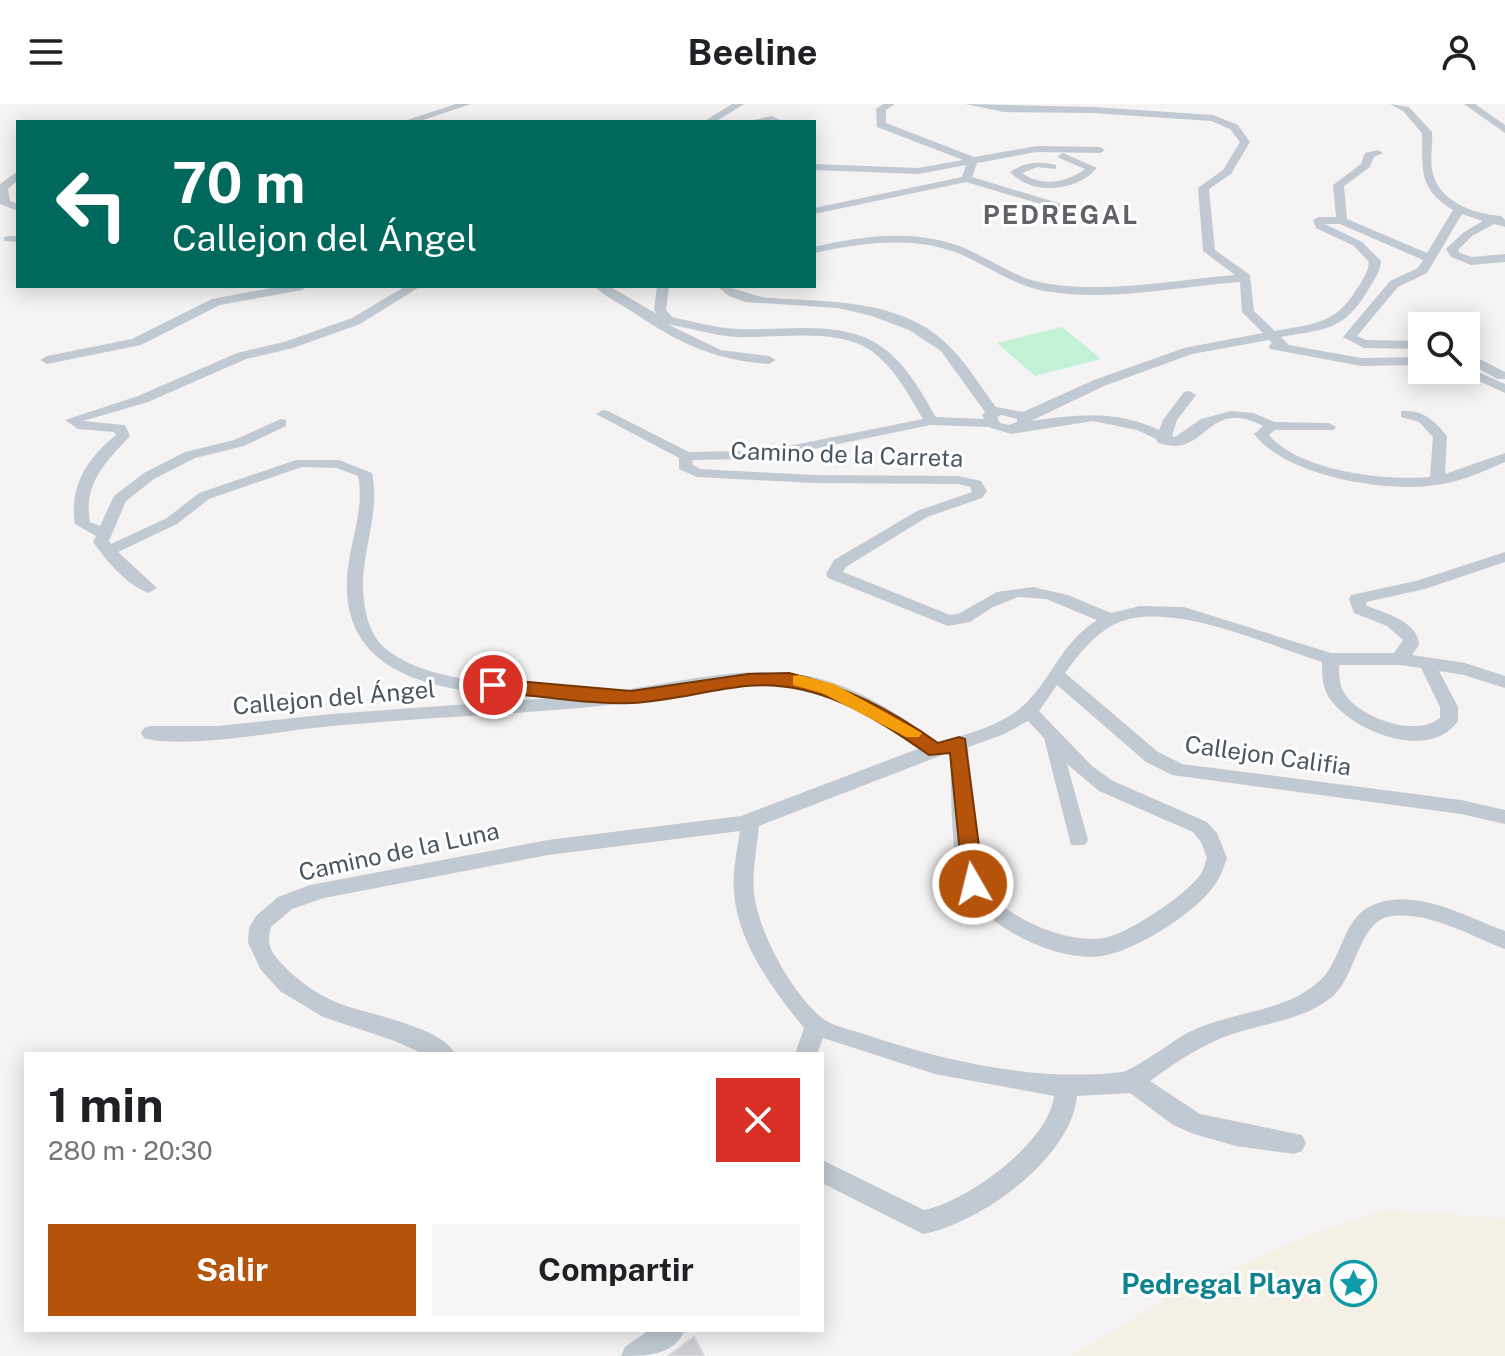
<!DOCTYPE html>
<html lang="es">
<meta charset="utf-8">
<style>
:root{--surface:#fff;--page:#f6f6f6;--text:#202124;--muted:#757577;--accent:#b45309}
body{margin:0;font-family:"Public Sans",sans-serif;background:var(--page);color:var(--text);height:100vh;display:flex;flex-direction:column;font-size:30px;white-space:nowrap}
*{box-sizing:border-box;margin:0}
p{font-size:26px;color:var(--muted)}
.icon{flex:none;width:44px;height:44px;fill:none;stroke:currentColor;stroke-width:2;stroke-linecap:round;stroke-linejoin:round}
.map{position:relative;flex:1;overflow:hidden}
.side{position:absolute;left:24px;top:948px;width:800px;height:280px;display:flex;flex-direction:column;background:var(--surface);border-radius:0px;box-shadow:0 4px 20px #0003}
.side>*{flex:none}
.top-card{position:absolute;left:16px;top:16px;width:800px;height:168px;border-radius:0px;box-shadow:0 4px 20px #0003;background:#00695c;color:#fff;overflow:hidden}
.controls{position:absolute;left:1408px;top:208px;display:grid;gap:16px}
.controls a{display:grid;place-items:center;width:72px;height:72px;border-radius:0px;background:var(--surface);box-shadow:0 4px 20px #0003;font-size:40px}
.pin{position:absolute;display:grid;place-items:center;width:68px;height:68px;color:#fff;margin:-34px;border:4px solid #fff;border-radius:50%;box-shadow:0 2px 8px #0007}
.me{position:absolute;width:88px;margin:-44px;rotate:352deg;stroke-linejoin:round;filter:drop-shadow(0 0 6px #0008)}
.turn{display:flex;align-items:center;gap:28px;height:168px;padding:0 24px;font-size:36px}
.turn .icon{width:104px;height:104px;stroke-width:2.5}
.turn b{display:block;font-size:56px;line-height:68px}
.round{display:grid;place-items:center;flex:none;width:84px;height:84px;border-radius:0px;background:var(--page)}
.headline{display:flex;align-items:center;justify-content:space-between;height:136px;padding:0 24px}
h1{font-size:48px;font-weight:700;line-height:60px}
.button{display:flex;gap:16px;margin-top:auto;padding:16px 24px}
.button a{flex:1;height:92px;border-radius:0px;background:var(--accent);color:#fff;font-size:32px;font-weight:700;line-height:92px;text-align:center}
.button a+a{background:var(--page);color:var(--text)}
header{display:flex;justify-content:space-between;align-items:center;height:104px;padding:0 24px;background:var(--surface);font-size:36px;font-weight:700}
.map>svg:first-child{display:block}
.green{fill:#c3f1d5}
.sand{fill:#f5f0e5}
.building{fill:#cdcfd5;stroke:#d7d9de;stroke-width:2}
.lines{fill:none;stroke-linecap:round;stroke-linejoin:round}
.minor{fill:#c1cad2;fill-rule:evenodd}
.route{fill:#b45309;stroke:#753606;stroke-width:2}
.slow{fill:#f59e0b}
.labels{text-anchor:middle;stroke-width:6;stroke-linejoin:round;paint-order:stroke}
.street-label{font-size:24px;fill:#4a5661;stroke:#fff}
.far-district-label{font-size:26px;font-weight:bold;letter-spacing:2px;fill:#5f6368;stroke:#fff}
.near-culture-label{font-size:28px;font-weight:bold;fill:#0d838f;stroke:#fff;text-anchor:end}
</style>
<header><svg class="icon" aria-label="menu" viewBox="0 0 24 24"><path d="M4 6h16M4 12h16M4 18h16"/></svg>Beeline<svg class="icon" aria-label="person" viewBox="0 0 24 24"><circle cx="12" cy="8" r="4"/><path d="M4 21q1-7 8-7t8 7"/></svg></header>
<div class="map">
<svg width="1505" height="1252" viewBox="0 0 1505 1252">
<rect width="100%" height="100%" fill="#f5f3f3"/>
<path class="green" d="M 1062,223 L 1101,255 L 1035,272 L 997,239 Z"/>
<path class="sand" d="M 1385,1106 L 1505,1114 L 1505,1252 L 1071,1252 L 1168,1194 L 1304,1133 Z"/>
<path class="building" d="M 694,1233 L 704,1252 L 668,1252 Z"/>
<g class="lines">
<path class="minor" d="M 456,0 L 471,0 L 417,18 L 401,18 Z
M 732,0 L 744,0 L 715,18 L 703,18 Z
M 883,0 L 895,0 L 886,6 L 886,19 L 974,53 L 1037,42 L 1100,43 L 1105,46 L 1100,49 L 1037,48 L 977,59 L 972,73 L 1068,102 L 1070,104 L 1064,107 L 966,78 L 814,110 L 814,104 L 962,73 L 966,61 L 918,70 L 814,66 L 814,60 L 918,64 L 963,56 L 877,23 L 876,5 Z
M 965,0 L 1093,3 L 1213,11 L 1238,21 L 1250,38 L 1231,70 L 1209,85 L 1215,146 L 1250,171 L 1254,207 L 1275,227 C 1311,220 1335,221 1356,186 C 1362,177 1368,169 1369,158 L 1354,142 L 1316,124 L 1313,116 L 1319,113 L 1336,113 L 1333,81 L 1361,60 L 1365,49 L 1378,46 L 1383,49 L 1374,53 L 1370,63 L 1344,82 L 1347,115 L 1427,149 L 1453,106 C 1417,84 1423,65 1422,29 L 1403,7 L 1390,0 L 1409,3 L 1432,28 C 1433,41 1430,54 1432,66 C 1438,98 1474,110 1501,112 L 1505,116 L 1505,123 L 1494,120 L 1472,132 L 1458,146 L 1460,149 L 1472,153 L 1505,150 L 1505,158 L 1471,161 L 1451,153 L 1446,145 L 1448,143 L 1464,128 L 1483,117 L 1462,110 L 1427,169 L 1398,183 L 1357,232 L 1366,236 L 1422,237 L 1422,245 L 1364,244 L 1343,233 L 1390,177 L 1418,164 L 1423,156 L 1340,120 L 1325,120 L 1362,138 L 1381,157 C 1380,169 1374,176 1368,186 C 1344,227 1325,225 1281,233 L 1289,241 L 1361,254 L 1422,253 L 1422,261 L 1361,262 L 1270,245 L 1269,242 L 1272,239 L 1269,236 L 1192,250 L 1104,282 L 1031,317 C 1079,311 1113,305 1159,326 L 1163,316 L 1184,288 L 1189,287 L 1196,291 L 1177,316 L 1172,332 L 1175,333 L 1201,315 L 1231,307 L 1253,309 L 1275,318 L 1329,319 L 1336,323 L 1334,326 L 1275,326 L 1269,331 C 1299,367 1385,377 1430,373 L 1433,333 L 1419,318 L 1401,313 L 1401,307 C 1422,305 1435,317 1447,332 L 1445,370 L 1505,349 L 1505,358 C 1481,369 1454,380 1428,382 C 1378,387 1285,371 1254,330 L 1263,322 C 1214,296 1209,339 1176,342 C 1170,342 1164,340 1158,339 L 1156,335 L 1137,326 L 1093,317 L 1011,330 L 988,323 L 931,321 L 794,349 L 747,355 L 693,356 L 692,360 L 700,365 L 813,371 L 958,372 L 981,377 L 987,387 L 982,394 L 927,413 L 846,463 L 843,468 L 950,511 L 958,510 L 997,488 L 1033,483 L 1068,491 L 1111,509 L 1140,502 L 1184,503 L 1331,549 L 1394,549 L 1403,536 L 1387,522 L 1354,509 L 1349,495 L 1351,491 L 1416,477 L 1505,448 L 1505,458 L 1425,485 L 1366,498 L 1367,502 C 1385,509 1419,518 1419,541 L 1412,551 L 1465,559 L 1505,572 L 1505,584 L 1464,571 L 1439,567 L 1458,603 L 1458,617 C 1430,658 1353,628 1330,595 C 1322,584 1322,571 1322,558 C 1268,541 1165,493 1113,521 C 1093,532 1078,551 1065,569 L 1158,648 L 1182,660 L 1461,696 L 1505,706 L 1505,720 L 1461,710 L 1172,671 L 1146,658 L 1057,581 L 1039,607 L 1092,662 L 1113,677 L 1207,718 L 1217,729 L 1227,754 C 1224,763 1220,774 1214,782 C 1195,809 1139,844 1107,851 C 1062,862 984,823 964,783 C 949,751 952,684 950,648 L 759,722 C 757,744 752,766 754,788 C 758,828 791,888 822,914 C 833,923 854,926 867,931 C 948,958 1037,978 1122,968 C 1134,966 1174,936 1189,928 C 1224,911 1264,909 1298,892 C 1308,886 1319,879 1326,870 C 1344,846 1345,809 1378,799 C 1419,785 1467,813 1505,827 L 1505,845 C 1470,832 1426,805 1387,813 C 1359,820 1355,873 1333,892 C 1302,918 1260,919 1224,933 C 1197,944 1173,960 1150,977 L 1200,1010 L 1302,1031 L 1306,1039 L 1302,1047 L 1294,1050 L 1236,1042 L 1194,1030 L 1173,1021 L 1130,989 L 1077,992 C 1071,1055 980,1119 923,1130 L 822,1079 L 822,1056 L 924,1106 C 968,1097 1049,1038 1054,992 L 935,970 L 823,934 L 817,950 L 795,950 L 804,924 C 773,886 738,839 734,789 C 732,769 737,747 740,727 L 548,751 L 324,794 L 292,805 L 271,823 C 266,840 271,849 283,861 C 299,878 317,890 338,899 C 366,910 443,923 455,950 L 424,950 L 395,937 L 323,913 L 280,887 L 261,866 L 248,839 L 249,824 L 256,812 L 278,793 L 310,781 L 548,736 L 741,712 L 920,644 C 888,619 850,593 809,584 C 749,572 687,592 628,599 C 523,611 418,613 313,624 C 270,629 183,645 144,634 L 141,629 L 144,624 L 150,622 L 218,622 L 331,610 L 550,594 C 468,589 341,587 347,474 C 349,440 365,406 358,372 L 337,364 L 302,363 L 209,395 L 177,420 L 118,448 L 157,484 L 149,489 C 126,481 107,457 93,438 L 96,432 L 75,420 C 69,383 87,354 116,331 L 114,328 L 78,325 L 65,316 L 138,292 L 237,249 L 284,238 L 352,214 L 406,182 L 421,182 L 360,220 L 293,244 L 246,255 L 148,298 L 83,317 L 125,321 L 130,332 C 106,358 83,379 90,418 L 100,422 L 114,392 L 144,369 L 185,348 L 234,336 L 281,315 L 286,316 L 286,322 L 244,342 L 195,354 L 154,375 L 126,397 L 109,437 L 111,440 L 167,414 L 199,389 L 296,356 L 339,356 L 372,369 C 380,406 364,441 363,478 C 363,502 367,529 386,545 C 431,582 521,580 576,583 L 582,585 L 584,591 C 654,585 740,558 808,572 C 857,582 899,610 938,639 C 967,630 1001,622 1024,601 C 1052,575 1060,540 1097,516 L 1046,495 L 1018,493 L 993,503 L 970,518 L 948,522 L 828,474 L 826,470 L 834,456 L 917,407 L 972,388 L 970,383 L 958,380 L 813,379 L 697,373 L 679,365 L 679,354 L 596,310 L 603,306 L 608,307 L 689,348 L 747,347 L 794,341 L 923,315 C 908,289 894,263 870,246 C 836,223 774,235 735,233 C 712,231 690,224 667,220 L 721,246 L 769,252 L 776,256 L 769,260 C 711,256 676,237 631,207 C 619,199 604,192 594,182 L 609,182 L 657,210 L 654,206 L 657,182 L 669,182 L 666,206 L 672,213 C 694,218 716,224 739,225 C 782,227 840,215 879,241 C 905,258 920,286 936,313 L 984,315 L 982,311 L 985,308 L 941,247 L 909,226 L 872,212 L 838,204 L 745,198 L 729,192 L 717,182 C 736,182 751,193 770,194 C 831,198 905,195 951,244 C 969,262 981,284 996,303 L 1023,308 L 1094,276 L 1184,244 L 1263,229 L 1242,208 L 1240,178 C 1176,183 1108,198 1044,187 C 1013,181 988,162 960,150 C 914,131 861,139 814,149 L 814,143 C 865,131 922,124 971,147 C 995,158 1018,175 1044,179 C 1107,190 1172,176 1235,171 L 1203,147 L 1198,84 L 1223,66 L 1240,38 L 1230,25 L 1211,17 L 1093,9 L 1004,8 ZM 1002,311 L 1017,315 L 1017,318 L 1009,321 L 1000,319 L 997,313 ZM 1339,561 L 1399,561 L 1421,564 L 1440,603 L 1440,614 C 1415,634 1358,614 1343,587 C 1339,579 1339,569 1339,561 ZM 1028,617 L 1044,634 L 1071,741 L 1085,741 L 1088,736 L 1067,660 L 1099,687 L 1193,728 L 1201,738 L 1207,754 C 1205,759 1204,766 1200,771 C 1186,791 1128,830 1104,834 C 1067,841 998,812 982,777 C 968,747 971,678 968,643 L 1002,631 Z
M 1464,0 L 1475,0 L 1505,21 L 1505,29 Z
M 771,12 L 785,18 L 753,18 L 754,16 Z
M 1063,49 L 1097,64 C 1076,88 1032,92 1010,68 C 1025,58 1038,57 1056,61 L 1056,65 L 1037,63 L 1022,69 C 1041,83 1067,79 1085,65 L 1059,54 L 1058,52 Z
M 18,67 L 18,76 L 8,85 L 10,97 L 18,100 L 18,107 L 0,100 L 0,80 Z
M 8,132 L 18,132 L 18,138 L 4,137 L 4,133 Z
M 282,182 L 308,182 L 302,186 L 220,201 L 141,241 L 47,260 L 40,256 L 47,252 L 132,235 L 212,195 Z
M 1466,248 L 1505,268 L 1505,275 L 1497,275 L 1466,257 Z
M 1467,263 L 1505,280 L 1505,289 L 1455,266 L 1466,266 Z
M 649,1226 L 685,1226 C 674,1252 646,1252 621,1252 L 625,1243 Z"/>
</g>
<path class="route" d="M 789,569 C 845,582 891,606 938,639 L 959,633 L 965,635 L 984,780 L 981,786 L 973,788 L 963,780 L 950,649 L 929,651 C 874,612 816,575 746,582 C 708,586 670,597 632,599 C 587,601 538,591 493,588 L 484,581 L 493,575 L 631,587 L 748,570 Z"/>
<path class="slow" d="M 799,571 L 834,580 L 922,629 L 919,633 L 906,633 L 822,589 L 793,581 L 793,572 Z"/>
<defs>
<symbol id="sight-ring" viewBox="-11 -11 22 22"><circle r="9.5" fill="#fff" stroke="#0f9aa8" stroke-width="1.5"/><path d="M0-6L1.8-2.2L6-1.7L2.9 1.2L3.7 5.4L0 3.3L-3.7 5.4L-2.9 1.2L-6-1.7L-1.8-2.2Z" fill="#0f9aa8"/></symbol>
</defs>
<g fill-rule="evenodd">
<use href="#sight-ring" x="1328" y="1154" width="51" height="51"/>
</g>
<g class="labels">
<g class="street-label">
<text transform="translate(847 351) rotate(2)" y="8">Camino de la Carreta</text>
<text transform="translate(334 594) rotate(-5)" y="8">Callejon del Ángel</text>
<text transform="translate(1268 652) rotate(8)" y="8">Callejon Califia</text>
<text transform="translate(399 748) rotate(-12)" y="8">Camino de la Luna</text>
</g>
<g class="far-district-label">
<text x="1061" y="120">PEDREGAL</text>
</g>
<g class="near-culture-label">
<text x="1322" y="1190">Pedregal Playa</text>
</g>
</g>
</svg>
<div class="controls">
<a><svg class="icon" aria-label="search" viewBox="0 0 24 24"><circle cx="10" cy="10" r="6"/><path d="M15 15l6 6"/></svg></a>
</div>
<div class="pin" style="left:493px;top:581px;background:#d93025"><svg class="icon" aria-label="arrive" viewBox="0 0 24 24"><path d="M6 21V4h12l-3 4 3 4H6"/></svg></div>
<svg class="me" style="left:973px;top:780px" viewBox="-20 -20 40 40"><circle r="17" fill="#b45309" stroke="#fff" stroke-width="3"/><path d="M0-11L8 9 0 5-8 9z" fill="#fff"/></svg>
<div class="top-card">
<div class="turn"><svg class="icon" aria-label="left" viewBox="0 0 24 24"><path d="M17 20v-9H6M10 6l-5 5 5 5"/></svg><div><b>70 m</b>Callejon del Ángel</div></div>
</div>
<section class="side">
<div class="headline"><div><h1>1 min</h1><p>280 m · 20:30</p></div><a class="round" style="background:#d93025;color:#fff"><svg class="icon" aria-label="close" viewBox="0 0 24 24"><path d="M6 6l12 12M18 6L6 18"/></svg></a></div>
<div class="button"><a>Salir</a><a>Compartir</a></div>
</section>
</div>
